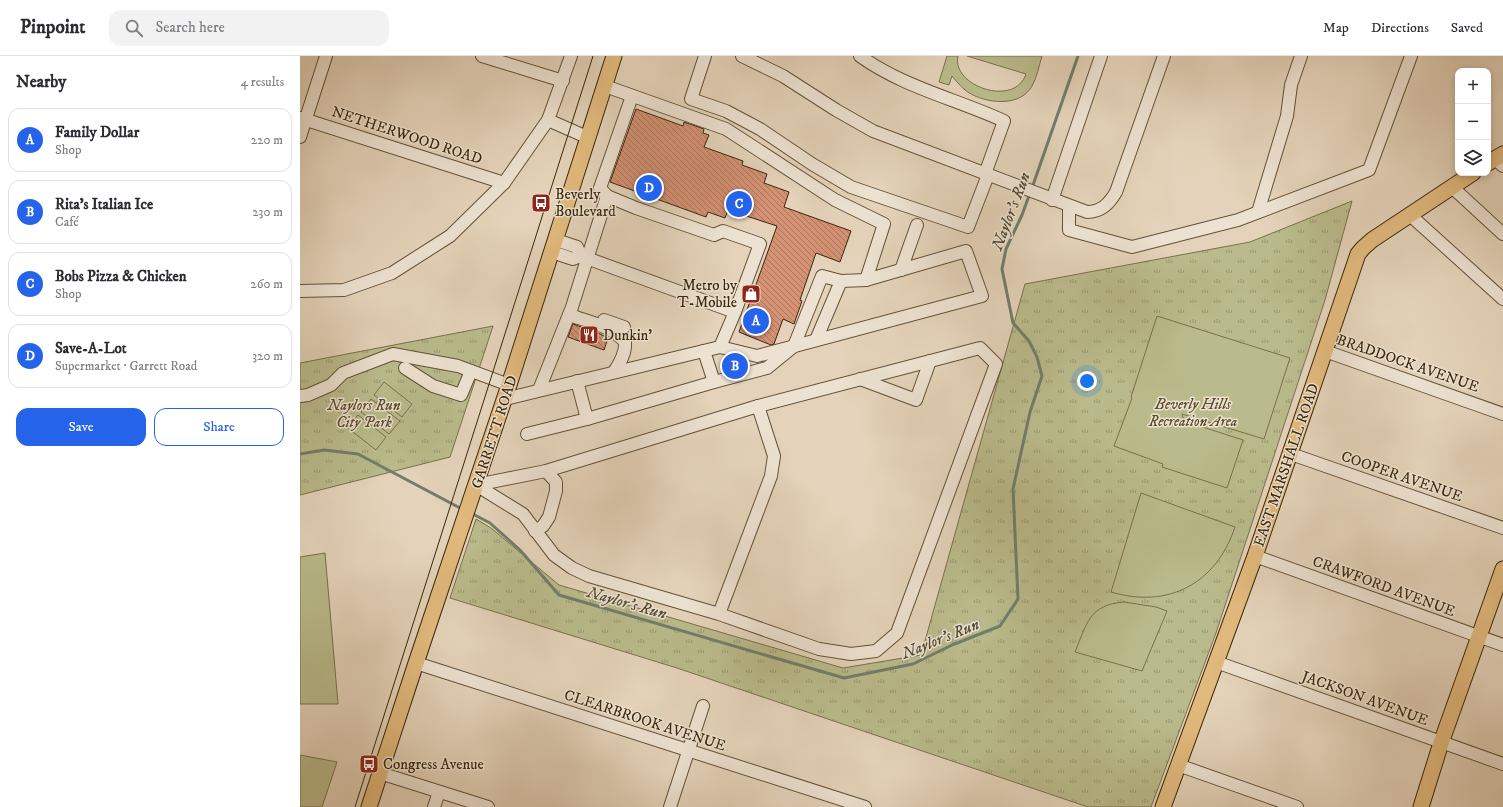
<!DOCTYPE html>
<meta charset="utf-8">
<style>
:root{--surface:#fff;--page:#f2f2f3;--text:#2b2b33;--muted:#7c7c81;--line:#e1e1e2;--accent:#2563eb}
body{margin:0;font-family:"IM FELL DW Pica",serif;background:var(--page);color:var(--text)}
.controls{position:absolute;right:12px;top:12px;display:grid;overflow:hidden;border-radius:8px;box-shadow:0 2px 6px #0003}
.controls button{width:36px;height:36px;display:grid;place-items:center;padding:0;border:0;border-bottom:1px solid var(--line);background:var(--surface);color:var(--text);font:20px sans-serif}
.you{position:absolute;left:787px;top:325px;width:14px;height:14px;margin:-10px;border:3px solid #fff;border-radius:50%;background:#1a73e8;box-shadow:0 0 0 6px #1a73e833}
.badge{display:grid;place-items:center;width:26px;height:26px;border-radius:50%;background:var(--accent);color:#fff;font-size:13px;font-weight:700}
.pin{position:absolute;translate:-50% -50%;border:2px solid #fff;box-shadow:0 1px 4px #0006}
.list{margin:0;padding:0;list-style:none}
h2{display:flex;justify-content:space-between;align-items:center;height:52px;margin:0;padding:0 16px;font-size:17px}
h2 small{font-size:13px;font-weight:400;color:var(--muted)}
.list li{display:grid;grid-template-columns:26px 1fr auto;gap:12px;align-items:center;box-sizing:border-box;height:64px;margin:0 8px 8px;padding:0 8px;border:1px solid var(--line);border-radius:12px}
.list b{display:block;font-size:15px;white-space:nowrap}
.list p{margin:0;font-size:13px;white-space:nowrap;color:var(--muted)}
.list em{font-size:13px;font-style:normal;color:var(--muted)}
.actions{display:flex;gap:8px;padding:12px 16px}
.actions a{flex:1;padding:9px 0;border:1px solid var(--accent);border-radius:12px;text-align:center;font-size:14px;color:var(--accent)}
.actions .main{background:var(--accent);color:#fff}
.icon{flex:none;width:22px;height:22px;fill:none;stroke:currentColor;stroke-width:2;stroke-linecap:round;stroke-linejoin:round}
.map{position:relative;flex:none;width:1203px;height:751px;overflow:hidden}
header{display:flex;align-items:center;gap:24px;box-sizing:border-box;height:56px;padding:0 20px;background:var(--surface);border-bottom:1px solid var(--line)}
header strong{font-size:19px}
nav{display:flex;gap:22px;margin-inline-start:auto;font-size:14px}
.search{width:280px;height:36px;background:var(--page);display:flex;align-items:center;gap:10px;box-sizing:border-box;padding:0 14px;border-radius:12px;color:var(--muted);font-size:15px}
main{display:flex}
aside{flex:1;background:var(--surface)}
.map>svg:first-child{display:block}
.park{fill:url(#park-tufts);stroke:#7a714b}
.garden{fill:#babb8c;stroke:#7a714b}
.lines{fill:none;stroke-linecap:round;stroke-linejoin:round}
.stream{stroke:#717e6c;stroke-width:3}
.building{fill:url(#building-back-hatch);stroke:#3a270a}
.minor-casing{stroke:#645236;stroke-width:14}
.major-casing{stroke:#3a270a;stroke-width:17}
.minor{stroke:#ede2d2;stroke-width:12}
.major{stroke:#e2ba7d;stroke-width:15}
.tram{stroke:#3a270a;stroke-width:1}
.labels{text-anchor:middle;stroke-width:3;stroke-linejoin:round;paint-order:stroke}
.street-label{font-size:15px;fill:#3a270a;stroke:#ede2d2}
.poi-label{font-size:15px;fill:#3a270a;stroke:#ede2d2;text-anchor:start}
.park-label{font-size:15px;font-style:italic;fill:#5a4c2a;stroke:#ede2d2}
.water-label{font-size:16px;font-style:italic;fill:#514b33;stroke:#ede2d2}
</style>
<header>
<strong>Pinpoint</strong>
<div class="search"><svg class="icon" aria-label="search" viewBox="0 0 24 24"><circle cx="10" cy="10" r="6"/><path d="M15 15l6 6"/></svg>Search here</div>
<nav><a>Map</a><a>Directions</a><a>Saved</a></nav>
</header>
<main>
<aside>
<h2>Nearby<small>4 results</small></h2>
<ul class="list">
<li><span class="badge">A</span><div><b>Family Dollar</b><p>Shop</p></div><em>220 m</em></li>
<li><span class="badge">B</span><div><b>Rita's Italian Ice</b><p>Café</p></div><em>230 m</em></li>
<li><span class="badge">C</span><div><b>Bobs Pizza &amp; Chicken</b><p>Shop</p></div><em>260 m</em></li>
<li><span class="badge">D</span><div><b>Save-A-Lot</b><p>Supermarket · Garrett Road</p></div><em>320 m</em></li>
</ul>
<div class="actions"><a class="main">Save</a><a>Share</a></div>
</aside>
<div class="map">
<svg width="1203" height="751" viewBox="0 0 1203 751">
<defs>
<pattern id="park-tufts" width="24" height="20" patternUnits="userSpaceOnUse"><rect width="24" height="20" fill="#babb8c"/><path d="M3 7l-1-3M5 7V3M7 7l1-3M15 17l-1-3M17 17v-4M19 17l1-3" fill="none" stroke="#989871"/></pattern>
<pattern id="building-back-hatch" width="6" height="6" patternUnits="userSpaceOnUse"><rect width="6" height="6" fill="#d49174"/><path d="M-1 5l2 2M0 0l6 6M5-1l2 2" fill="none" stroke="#ad765d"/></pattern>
</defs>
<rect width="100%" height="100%" fill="#e4d3ba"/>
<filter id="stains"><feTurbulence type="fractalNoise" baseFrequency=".005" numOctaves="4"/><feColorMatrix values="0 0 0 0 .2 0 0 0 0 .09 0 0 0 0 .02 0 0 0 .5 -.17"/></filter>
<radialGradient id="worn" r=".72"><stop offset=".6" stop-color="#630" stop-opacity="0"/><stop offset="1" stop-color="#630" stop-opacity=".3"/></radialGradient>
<g class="park">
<polygon points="1052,145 1025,244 916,577 851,751 788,751 377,612 150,542 176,463 191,472 259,529 543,612 621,599 725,228 950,186"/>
<polygon points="193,270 150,401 0,439 0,307"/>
</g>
<g class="garden">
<path d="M 647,0 L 658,0 C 651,30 715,52 726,18 L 667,0 L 742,0 C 739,10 737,21 732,30 C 721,50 691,48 673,39 C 664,35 658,27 652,20 L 649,29 L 639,26 Z"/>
<polygon points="857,260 990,302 964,383 882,358 884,365 943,384 927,432 862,411 863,408 814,390 832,342 831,341"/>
<polygon points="84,326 112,348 102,361 74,339"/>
<polygon points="71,343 100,365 89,378 61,356"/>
<polygon points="58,359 86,381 76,394 48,372"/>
<path d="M 841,437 L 935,471 C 916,528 868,553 811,536 Z"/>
<polygon points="25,497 38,648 0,648 0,501"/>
<path d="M 824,546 L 856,551 L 867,555 L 842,615 L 775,596 C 787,567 789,549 824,546 Z"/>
<polygon points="0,699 37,706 22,751 0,751"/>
</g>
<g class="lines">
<g class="stream">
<polyline points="732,132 778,0"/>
<polyline points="0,398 24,394 58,398 162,453"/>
<polyline points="171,457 190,467 220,494 259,539 544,622 613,608 652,589 700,570 718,543 713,433 730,356 742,320 737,301 729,285 713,267 702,213 706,193 722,159 730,137"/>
</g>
</g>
<g class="building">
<polygon points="336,53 383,70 384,66 404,73 403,77 409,79 404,91 443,105 442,109 467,118 464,127 489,136 484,151 551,175 540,206 516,197 500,244 502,245 494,268 483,263 474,288 471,289 439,276 477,170 428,154 425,162 408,156 406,161 310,126"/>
<polygon points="273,268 296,276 308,282 304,294 268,281"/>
</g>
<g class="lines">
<defs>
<g id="minor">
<polyline points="182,0 263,25"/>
<polyline points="405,0 391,43 426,55 460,73 512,108 551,131 668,171 688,119"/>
<path d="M 442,0 L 483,20 L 536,54 L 573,75 L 787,156 C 801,156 809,148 816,136 L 864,0"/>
<path d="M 560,0 C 603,31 656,43 704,65 L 685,118"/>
<polyline points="0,62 204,127"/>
<polyline points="248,64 289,82"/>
<polyline points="0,81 26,0"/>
<polyline points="1195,103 1203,110"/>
<polyline points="1152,131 1203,178"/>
<polyline points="307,140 300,132 332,40"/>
<polyline points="752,144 801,0"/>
<polyline points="769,150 769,174 832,191 938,164 1069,114 1111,0"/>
<polyline points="958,156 987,60 991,29 1001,0"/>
<polyline points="1110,159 1203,243"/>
<polyline points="252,196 273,203 281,200 277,191 256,184"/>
<polyline points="281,200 435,256 420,291"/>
<polyline points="601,214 617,169"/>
<polyline points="541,225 566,224"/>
<polyline points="0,235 44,234 92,217 150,180 204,127 248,64 271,0"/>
<path d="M 269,259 C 287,265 312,270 325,286 C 326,297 320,307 314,316"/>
<polyline points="304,264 324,271"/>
<polyline points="404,295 414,326"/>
<polyline points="1025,295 1203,358"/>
<polyline points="105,312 133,330 161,339 171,315"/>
<polyline points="560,323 616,344 630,305"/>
<polyline points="239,334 272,251 307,140 336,152 414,179 423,175 460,188 435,256"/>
<polyline points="0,340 8,339 31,329 43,317 93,298 158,310 209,329"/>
<polyline points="205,343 420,291 457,300 682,240 666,195 566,224 584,168 535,144 426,73 305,30"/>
<polyline points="287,363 414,326 467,312 494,290 522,220 541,225 516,284"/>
<polyline points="227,378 287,363 277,325"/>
<polyline points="991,398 1203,472"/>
<polyline points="176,429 223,458 254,499 272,512 289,520 419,558 519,593 551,598 576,595 597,577 696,308 680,292 458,350 474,400 471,420 419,558"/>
<polyline points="176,429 246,415 458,350"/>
<polyline points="235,475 243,470 249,461 256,435 256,426 246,415"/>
<polyline points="955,500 1203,589"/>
<polyline points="916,606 1203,708"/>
<polyline points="116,607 565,751"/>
<polyline points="878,709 997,751"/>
<polyline points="80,717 188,751"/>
<polyline points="134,751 139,736"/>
<polyline points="370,751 403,650"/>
</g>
<g id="major">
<polyline points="1188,107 1203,98"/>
<polyline points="69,751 116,607 209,329 314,0"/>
<polyline points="863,751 955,500 1058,198 1063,192 1072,184 1173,117"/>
<polyline points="1121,751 1141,687 1203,513"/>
</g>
</defs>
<use href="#minor" class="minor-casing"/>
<use href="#major" class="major-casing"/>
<use href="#minor" class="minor"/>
<use href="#major" class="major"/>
<polyline class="tram" points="55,751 293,0"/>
</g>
<defs>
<symbol id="bus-square" viewBox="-11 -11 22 22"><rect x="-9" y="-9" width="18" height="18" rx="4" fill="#8f2418" stroke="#ede2d2"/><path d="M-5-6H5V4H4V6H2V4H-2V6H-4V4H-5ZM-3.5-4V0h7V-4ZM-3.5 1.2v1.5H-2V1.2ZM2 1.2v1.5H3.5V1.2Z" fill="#fff"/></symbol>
<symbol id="shop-square" viewBox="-11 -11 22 22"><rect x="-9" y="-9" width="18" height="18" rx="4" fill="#8f2418" stroke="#ede2d2"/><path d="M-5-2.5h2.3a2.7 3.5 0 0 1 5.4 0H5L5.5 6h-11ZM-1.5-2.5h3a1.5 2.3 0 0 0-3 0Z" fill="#fff"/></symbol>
<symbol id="restaurant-square" viewBox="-11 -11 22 22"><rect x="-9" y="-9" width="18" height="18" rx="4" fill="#8f2418" stroke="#ede2d2"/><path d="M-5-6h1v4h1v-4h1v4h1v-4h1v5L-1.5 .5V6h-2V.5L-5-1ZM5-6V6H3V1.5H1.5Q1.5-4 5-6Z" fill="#fff"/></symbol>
</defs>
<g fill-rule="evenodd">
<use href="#bus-square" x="230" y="136" width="22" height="22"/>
<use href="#shop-square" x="440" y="227" width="22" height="22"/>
<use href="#restaurant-square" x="278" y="268" width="22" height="22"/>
<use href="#bus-square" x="58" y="697" width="22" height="22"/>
</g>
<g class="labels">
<g class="street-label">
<text transform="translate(107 79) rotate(18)" y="5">NETHERWOOD ROAD</text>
<text transform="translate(1108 307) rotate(19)" y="5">BRADDOCK AVENUE</text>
<text transform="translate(194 376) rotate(-72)" y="5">GARRETT ROAD</text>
<text transform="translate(986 409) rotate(-71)" y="5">EAST MARSHALL ROAD</text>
<text transform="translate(1102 420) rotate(19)" y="5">COOPER AVENUE</text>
<text transform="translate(1084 530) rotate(20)" y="5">CRAWFORD AVENUE</text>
<text transform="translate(1065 642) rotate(20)" y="5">JACKSON AVENUE</text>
<text transform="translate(345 664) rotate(18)" y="5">CLEARBROOK AVENUE</text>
</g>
<g class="poi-label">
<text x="255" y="143">Beverly<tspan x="255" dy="17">Boulevard</tspan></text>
<text x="437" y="234" text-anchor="end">Metro by<tspan x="437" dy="17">T-Mobile</tspan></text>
<text x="303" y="284">Dunkin'</text>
<text x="83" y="713">Congress Avenue</text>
</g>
<g class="park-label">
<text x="893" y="353">Beverly Hills<tspan x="893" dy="17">Recreation Area</tspan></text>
<text x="64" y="354">Naylors Run<tspan x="64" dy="17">City Park</tspan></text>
</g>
<g class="water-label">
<text transform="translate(710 155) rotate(-69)" y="6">Naylor's Run</text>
<text transform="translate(327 546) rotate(16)" y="6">Naylor's Run</text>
<text transform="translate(640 582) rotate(-22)" y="6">Naylor's Run</text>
</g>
</g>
<rect width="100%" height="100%" filter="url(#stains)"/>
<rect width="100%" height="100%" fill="url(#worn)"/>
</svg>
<div class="controls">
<button>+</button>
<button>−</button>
<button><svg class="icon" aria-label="layers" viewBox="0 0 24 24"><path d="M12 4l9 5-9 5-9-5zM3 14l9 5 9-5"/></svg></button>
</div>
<div class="you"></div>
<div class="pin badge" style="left:456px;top:265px">A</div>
<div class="pin badge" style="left:435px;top:310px">B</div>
<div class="pin badge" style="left:439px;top:148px">C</div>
<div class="pin badge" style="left:349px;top:132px">D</div>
</div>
</main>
